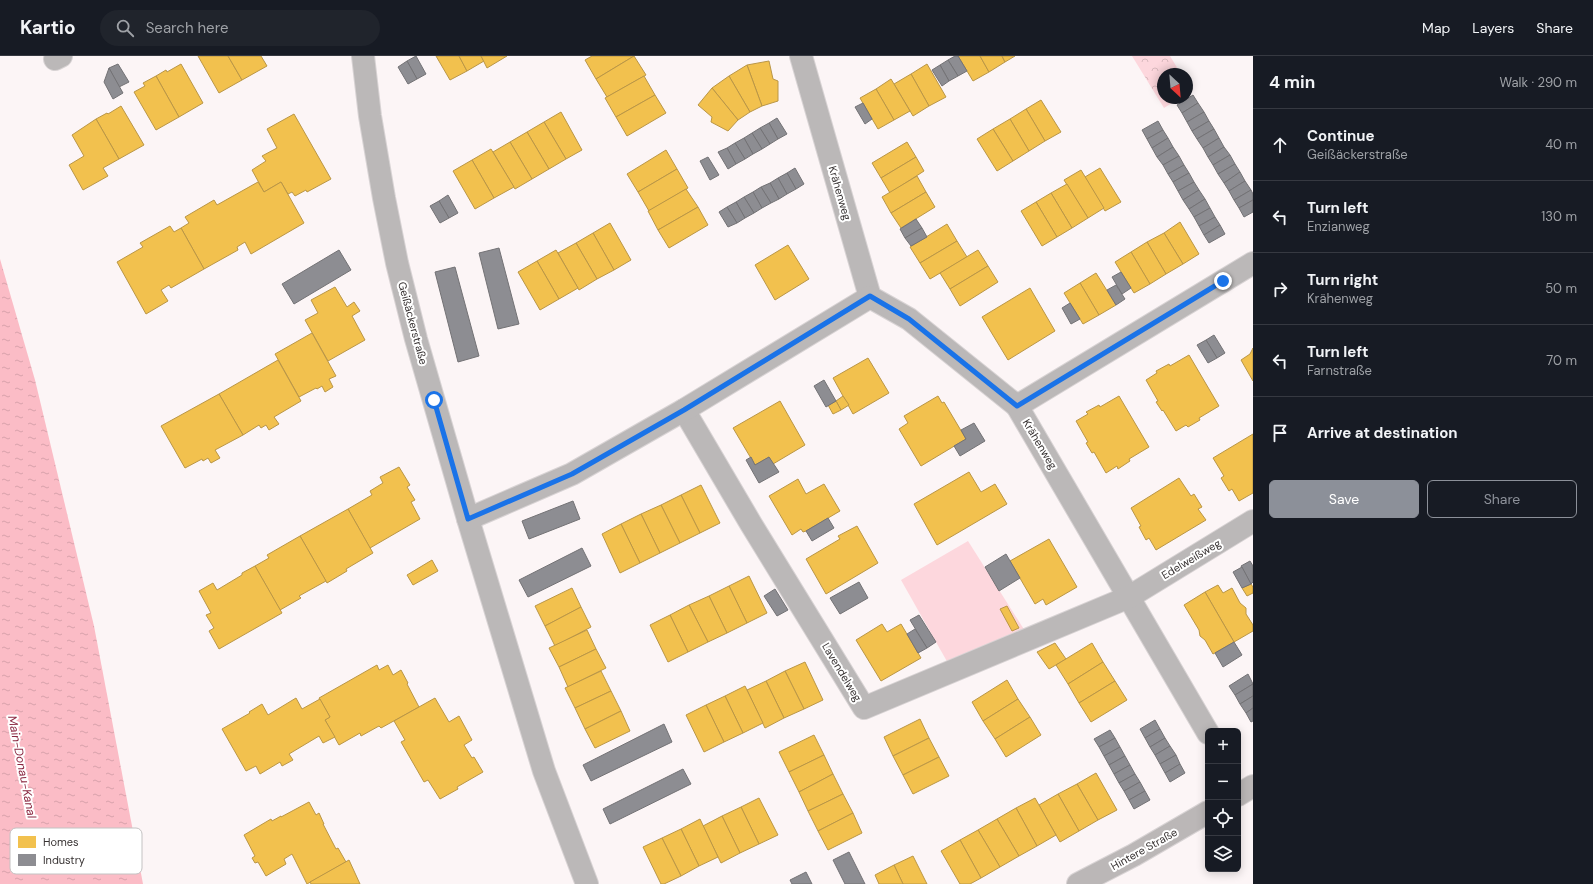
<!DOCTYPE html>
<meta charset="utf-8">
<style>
:root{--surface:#171b24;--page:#20242c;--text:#f1f3f6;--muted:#9ea1a6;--line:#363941;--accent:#8c9099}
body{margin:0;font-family:"DM Sans",sans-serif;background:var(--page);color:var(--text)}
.controls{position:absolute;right:12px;bottom:12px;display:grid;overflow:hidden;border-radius:6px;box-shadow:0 2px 10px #0003}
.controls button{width:36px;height:36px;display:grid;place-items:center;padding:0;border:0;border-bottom:1px solid var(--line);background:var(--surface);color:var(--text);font:20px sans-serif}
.compass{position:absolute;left:1157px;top:12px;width:36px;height:36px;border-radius:50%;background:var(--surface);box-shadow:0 2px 10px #0003;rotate:154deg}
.stop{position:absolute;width:12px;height:12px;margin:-9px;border:3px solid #1a73e8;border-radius:50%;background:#fff}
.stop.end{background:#1a73e8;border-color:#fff;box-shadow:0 1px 4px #0008}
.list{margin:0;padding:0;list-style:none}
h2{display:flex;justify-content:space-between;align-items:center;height:52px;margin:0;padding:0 16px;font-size:17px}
h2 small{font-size:13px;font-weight:400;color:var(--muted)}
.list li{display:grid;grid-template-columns:26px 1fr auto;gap:12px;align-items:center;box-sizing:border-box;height:72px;padding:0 16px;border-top:1px solid var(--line)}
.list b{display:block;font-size:15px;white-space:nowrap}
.list p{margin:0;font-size:13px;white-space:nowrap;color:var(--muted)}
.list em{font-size:13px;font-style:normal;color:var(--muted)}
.actions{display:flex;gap:8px;padding:12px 16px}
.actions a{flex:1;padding:9px 0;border:1px solid var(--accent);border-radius:6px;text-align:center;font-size:14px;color:var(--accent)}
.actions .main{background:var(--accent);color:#fff}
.icon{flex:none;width:22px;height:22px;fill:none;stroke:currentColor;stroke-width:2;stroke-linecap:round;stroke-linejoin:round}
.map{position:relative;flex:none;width:1253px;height:828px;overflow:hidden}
header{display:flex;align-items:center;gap:24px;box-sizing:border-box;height:56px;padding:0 20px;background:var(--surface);border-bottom:1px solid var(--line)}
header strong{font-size:19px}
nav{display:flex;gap:22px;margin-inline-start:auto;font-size:14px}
.search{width:280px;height:36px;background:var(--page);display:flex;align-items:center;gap:10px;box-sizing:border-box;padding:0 14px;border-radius:22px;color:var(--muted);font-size:15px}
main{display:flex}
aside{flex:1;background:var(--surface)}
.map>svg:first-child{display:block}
.green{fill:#fdd7dd}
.park{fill:url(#park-crowns)}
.water{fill:url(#water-ripples)}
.homes{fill:#f2c14e;stroke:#ba9646}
.industry{fill:#8d8d92;stroke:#737275}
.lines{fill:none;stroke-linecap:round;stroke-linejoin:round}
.street-casing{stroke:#d8d3d4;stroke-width:24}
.secondary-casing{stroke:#d8d3d4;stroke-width:24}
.street{stroke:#bbb8b8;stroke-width:22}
.secondary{stroke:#bbb7b7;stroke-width:22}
.route{stroke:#1a73e8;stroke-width:5}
.labels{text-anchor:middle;stroke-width:4;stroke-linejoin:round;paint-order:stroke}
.street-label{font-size:11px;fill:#373232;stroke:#fff}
.water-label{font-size:12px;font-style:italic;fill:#8b2842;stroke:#fff}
.key{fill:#fff;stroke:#c3c2c2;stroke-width:1}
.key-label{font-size:11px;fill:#373232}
</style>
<header>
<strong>Kartio</strong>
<div class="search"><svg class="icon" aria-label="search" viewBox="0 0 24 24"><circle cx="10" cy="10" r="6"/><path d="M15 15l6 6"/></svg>Search here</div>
<nav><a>Map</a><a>Layers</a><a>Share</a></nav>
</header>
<main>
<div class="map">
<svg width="1253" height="828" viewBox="0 0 1253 828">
<defs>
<pattern id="park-crowns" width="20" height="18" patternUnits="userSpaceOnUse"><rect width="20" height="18" fill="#fdd7dd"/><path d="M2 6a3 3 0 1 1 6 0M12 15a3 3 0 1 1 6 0" fill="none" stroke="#d9b9be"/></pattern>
<pattern id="water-ripples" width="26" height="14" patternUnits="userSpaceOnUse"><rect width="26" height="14" fill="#fbbcc6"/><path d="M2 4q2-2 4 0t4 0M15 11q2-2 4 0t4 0" fill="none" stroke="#d8a2ab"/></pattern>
</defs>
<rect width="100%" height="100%" fill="#fcf5f6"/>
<polygon class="green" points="968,485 1025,575 949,609 901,524"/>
<polygon class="park" points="1132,0 1170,0 1181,18 1163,18 1163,42 1180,42 1164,52"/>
<polygon class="water" points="0,203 35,324 94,570 143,828 0,828"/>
<g class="homes">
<polygon points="198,0 228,0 242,24 219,37"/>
<polygon points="228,0 261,0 267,10 242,24"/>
<polygon points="436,0 459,0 467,15 450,24"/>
<polygon points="459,0 481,0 484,5 467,15"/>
<polygon points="481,0 507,0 487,12"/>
<polygon points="592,0 634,0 596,23 585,4"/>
<polygon points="634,0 646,19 607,41 596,23"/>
<polygon points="958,0 980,0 989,16 973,25"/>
<polygon points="980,0 1002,0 1005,6 989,16"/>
<polygon points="1002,0 1015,0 1005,6"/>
<polygon points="769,5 773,23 778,25 778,45 762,50 747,9"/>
<polygon points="181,8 203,47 179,61 156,20 166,14 167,16"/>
<polygon points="927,8 946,41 929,50 911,18"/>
<polygon points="747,9 762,50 750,56 729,20"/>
<polygon points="911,18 929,50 913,60 894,28"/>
<polygon points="156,20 179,61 156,74 134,36 145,30 143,27"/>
<polygon points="644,20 655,39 616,61 605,42"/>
<polygon points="729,20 750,56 738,64 712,32"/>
<polygon points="891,23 910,55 894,64 876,33"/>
<polygon points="712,32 738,64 728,75 711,66 712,61 698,49"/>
<polygon points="876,33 894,64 878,73 860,42"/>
<polygon points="655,39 666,57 627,80 616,61"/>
<polygon points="1041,44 1061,76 1045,85 1026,53"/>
<polygon points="121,50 144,89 119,103 96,63 107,57 108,58"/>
<polygon points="1026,53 1045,85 1029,95 1010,63"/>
<polygon points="561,56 582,94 566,103 544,66"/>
<polygon points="294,58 331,123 307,136 306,134 295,140 292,136 288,138 281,126 264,136 252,114 266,105 262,100 277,92 267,73"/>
<polygon points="96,63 119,103 103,112 108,120 83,134 69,109 84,100 72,79"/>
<polygon points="1010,63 1029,95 1013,105 993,73"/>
<polygon points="544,66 566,103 549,113 527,76"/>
<polygon points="993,73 1013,105 997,115 977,83"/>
<polygon points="527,76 549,113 532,123 510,86"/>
<polygon points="510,86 532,123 515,133 493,96"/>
<polygon points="907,86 916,101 881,122 872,107"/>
<polygon points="491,93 514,131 494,142 472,104"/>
<polygon points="666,94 677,113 638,136 627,118"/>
<polygon points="916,101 924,115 890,137 881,122"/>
<polygon points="472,104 494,142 475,153 453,115"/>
<polygon points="1100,112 1121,146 1105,155 1085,121"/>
<polygon points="677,113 688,132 649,155 638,136"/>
<polygon points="1081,114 1104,152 1088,162 1064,124"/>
<polygon points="917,120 926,136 891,157 882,141"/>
<polygon points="258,126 264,136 281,126 304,167 251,198 245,186 237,191 238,194 204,213 181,172 189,167 185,161 214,144 217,149"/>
<polygon points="1067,128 1088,162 1072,172 1051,137"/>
<polygon points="686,133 698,151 658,174 648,155"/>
<polygon points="926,136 935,151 901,172 891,157"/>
<polygon points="1051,137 1072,172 1057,181 1036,146"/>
<polygon points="1036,146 1057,181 1042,190 1021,155"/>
<polygon points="698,151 708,169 669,192 658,174"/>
<polygon points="1180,166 1199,198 1183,208 1164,177"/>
<polygon points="610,167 631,204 614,214 593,177"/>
<polygon points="947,168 957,185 920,207 910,191"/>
<polygon points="170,170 174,176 181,172 204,213 171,232 169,229 161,234 168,245 146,258 117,206 143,191 140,187"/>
<polygon points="593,177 614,214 597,223 576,187"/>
<polygon points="1164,177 1183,208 1166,218 1147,186"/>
<polygon points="957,185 967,201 930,223 920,207"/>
<polygon points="1147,186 1166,218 1150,228 1131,196"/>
<polygon points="576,187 597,223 579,234 558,197"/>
<polygon points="788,189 809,223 775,244 755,209"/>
<polygon points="556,194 578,232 559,243 537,205"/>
<polygon points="978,194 988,210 950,233 940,217"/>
<polygon points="1131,196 1150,228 1134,237 1115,206"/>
<polygon points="537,205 559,243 540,254 518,216"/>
<polygon points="988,210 998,226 960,250 950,233"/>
<polygon points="1096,217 1116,249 1099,259 1080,227"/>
<polygon points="1080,227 1099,259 1083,268 1064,237"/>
<polygon points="335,231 347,251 354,246 360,255 352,260 365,284 328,305 305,264 318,257 311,244"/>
<polygon points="1030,232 1055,275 1008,304 982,261"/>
<polygon points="312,277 336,320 329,323 333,331 325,336 322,330 317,333 316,332 299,341 275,298"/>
<polygon points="1253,292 1253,325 1241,304 1250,298"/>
<polygon points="1189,299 1219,350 1199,362 1200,364 1188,371 1186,369 1176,375 1163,354 1162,355 1156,346 1158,345 1146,324 1157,317 1156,315 1169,308 1170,310"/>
<polygon points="868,302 889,337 853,358 833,322"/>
<polygon points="278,304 301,345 274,361 279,368 269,374 266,369 261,372 259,369 243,379 219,338"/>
<polygon points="219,338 243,379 215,394 220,402 211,407 208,402 203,405 202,403 185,412 161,370"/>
<polygon points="843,340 849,349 841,354 836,345"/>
<polygon points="938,340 942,347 944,346 966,383 921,410 899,373 908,367 904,360"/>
<polygon points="1119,340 1149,391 1129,403 1130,405 1118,413 1117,410 1106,417 1094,396 1092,397 1086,387 1088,386 1076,365 1088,358 1086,356 1099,349 1100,351"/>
<polygon points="780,345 805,389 773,408 769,401 755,409 733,372"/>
<polygon points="836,345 841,354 833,358 828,349"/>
<polygon points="1253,378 1253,437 1239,445 1232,433 1229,435 1221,422 1224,420 1213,402"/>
<polygon points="399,411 410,429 407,431 415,444 411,446 420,463 370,492 348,453 372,439 370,435 383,427 380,421"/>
<polygon points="969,416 981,436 995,428 1007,448 937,489 914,448"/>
<polygon points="1179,422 1191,440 1194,438 1202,451 1198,453 1206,464 1156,494 1149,482 1146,484 1139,471 1141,470 1131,452"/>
<polygon points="798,423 806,438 824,428 840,455 806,475 803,476 801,473 792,479 769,440"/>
<polygon points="701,429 720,467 700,477 681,439"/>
<polygon points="681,439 700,477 680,487 661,449"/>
<polygon points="661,449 680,487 660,497 641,458"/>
<polygon points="348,453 373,497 346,513 347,515 327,527 300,480"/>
<polygon points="641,458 660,497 640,507 621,468"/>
<polygon points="621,468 640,507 620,517 602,478"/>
<polygon points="857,470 878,507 826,538 806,503 840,483 838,480"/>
<polygon points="300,480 326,525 299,540 301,542 280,554 255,510 269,502 267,499"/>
<polygon points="1049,483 1077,531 1046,549 1043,543 1035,548 1010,505"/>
<polygon points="432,504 438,515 413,529 407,519"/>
<polygon points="255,510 282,557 219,593 209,575 214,572 206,559 211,557 199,535 213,527 217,534 242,519 242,517"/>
<polygon points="749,520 767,557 747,567 729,530"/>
<polygon points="1251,528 1253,531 1253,537 1247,540 1242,532"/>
<polygon points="1218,529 1223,537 1232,532 1240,547 1246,552 1246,558 1253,569 1253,575 1234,586 1205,536"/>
<polygon points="729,530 747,567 727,577 709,540"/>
<polygon points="572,532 581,551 545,570 535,550"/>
<polygon points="1205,536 1234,586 1213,598 1205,584 1200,580 1199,574 1184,549"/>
<polygon points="709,540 727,577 708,586 689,549"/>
<polygon points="689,549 708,586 688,596 670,559"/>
<polygon points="1007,550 1019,572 1012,575 1000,553"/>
<polygon points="581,551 591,571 555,590 545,570"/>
<polygon points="670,559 688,596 668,606 650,569"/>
<polygon points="882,568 887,576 901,568 921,602 881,625 856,584"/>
<polygon points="587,574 596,593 559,611 549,592"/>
<polygon points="1055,587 1066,603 1049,613 1037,596"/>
<polygon points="1092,587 1103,606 1068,628 1056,609"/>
<polygon points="596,593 606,612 568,631 559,611"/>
<polygon points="805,606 823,644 804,653 785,615"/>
<polygon points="1103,606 1115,625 1079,647 1068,628"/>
<polygon points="377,609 379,614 388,609 393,619 401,614 408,627 407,628 419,651 381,672 379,670 361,680 360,677 339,689 325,664 330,661 319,642"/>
<polygon points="601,615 611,635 575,652 565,632"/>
<polygon points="785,615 804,653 784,662 766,625"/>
<polygon points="1007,624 1018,643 983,665 972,646"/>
<polygon points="766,625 784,662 765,672 747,634"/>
<polygon points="1115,625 1127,644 1091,666 1079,647"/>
<polygon points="745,630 763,667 743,677 725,640"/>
<polygon points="611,635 621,655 585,673 575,652"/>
<polygon points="725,640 743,677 724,686 706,649"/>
<polygon points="296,642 302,653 320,643 330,661 325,664 335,681 323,687 319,680 289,698 293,704 282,710 280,706 260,718 256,710 246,715 222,673 250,657 249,656 262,648 268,659"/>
<polygon points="435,642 449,666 459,660 472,684 464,689 472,702 474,701 483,716 457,731 458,733 440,743 428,724 424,726 401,686 405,684 394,665"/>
<polygon points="1018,643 1030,661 995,683 983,665"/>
<polygon points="706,649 724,686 704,696 686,659"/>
<polygon points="621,655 630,675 595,692 585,673"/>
<polygon points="1030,661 1041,679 1006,701 995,683"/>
<polygon points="920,663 929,682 893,700 884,681"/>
<polygon points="814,679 824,699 789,716 779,696"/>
<polygon points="929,682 939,701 903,719 893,700"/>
<polygon points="824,699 833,718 799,736 789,716"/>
<polygon points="939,701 949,720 913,738 903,719"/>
<polygon points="1096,717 1117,754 1098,764 1077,728"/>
<polygon points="833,718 843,738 808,755 799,736"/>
<polygon points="1077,728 1098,764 1079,775 1058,738"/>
<polygon points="843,738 853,757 818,775 808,755"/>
<polygon points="1058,738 1079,775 1060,786 1039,749"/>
<polygon points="759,742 778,779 759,788 741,751"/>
<polygon points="1035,742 1056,779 1037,790 1016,752"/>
<polygon points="309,746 316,759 319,757 324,768 323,768 336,793 338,792 346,806 307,828 292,798 284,803 286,808 266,820 258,806 255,807 252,802 255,800 244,779 271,763 272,765 281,760 281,761"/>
<polygon points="741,751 759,788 740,797 722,760"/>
<polygon points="1016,752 1037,790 1019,800 997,763"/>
<polygon points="853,757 862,777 828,794 818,775"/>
<polygon points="722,760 740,797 721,807 703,770"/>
<polygon points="700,763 718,801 699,810 681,773"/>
<polygon points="997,763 1019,800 1000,811 978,774"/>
<polygon points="681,773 699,810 681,820 662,782"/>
<polygon points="978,774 1000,811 981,822 960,784"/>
<polygon points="662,782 681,820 664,828 661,828 643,791"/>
<polygon points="960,784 981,822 970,828 960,828 941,795"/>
<polygon points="913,800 927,828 903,828 894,809"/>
<polygon points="349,804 360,828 311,828 310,826"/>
<polygon points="894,809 903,828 879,828 875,819"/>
</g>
<g class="industry">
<polygon points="416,0 426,18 417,23 407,5"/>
<polygon points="955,0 958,0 967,15 958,20 948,4"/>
<polygon points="948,4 958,20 949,25 940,9"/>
<polygon points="407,5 417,23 408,28 398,11"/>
<polygon points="118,8 129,26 119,31 109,12"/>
<polygon points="940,9 949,25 942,30 932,14"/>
<polygon points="109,12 123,37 113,43 104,26"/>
<polygon points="1193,39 1198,47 1182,57 1177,49"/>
<polygon points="863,47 872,63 865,68 855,51"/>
<polygon points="1198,47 1204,56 1187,66 1182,57"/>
<polygon points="1204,56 1209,65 1192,75 1187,66"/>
<polygon points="777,62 787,78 778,83 769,67"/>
<polygon points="1158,65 1163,74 1147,83 1142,74"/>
<polygon points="1209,65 1214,73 1197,83 1192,75"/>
<polygon points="769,67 778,83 770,88 760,72"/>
<polygon points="760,72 770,88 762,93 752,77"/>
<polygon points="1214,73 1219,82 1203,92 1197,83"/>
<polygon points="1163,74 1168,82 1152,92 1147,83"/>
<polygon points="752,77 762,93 753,98 744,82"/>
<polygon points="744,82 753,98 745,103 735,87"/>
<polygon points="1168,82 1173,91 1157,101 1152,92"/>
<polygon points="1219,82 1224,91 1208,101 1203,92"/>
<polygon points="735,87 745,103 736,108 727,92"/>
<polygon points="1173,91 1179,100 1163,109 1157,101"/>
<polygon points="1224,91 1230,99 1213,109 1208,101"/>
<polygon points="727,92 736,108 728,113 718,96"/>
<polygon points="1230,99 1235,108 1218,118 1213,109"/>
<polygon points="1179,100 1184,109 1168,118 1163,109"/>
<polygon points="708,101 719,119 710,124 700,105"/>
<polygon points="1235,108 1240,116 1224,127 1218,118"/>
<polygon points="1184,109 1189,117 1173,126 1168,118"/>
<polygon points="795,112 804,128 796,133 787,117"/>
<polygon points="1240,116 1245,125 1229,135 1224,127"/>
<polygon points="787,117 796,133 787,138 778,122"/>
<polygon points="1189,117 1194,126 1178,135 1173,126"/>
<polygon points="778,122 787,138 779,143 770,127"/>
<polygon points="1245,125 1251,134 1234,144 1229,135"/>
<polygon points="1194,126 1199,134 1183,144 1178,135"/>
<polygon points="770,127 779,143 771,147 761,131"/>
<polygon points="761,131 771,147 762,152 753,136"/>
<polygon points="1199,134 1205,143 1189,153 1183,144"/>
<polygon points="1251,134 1253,138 1253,144 1239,152 1234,144"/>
<polygon points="753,136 762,152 754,157 744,141"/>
<polygon points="448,139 458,157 449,162 439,145"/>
<polygon points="744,141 754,157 745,162 736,146"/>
<polygon points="1205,143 1210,152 1194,161 1189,153"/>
<polygon points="1253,144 1253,156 1244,161 1239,152"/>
<polygon points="439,145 449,162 440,167 430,150"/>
<polygon points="736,146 745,162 737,167 727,151"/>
<polygon points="727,151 737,167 728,171 719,156"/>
<polygon points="1210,152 1215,161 1199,170 1194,161"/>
<polygon points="1215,161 1220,169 1204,179 1199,170"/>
<polygon points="916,163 922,172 905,182 900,173"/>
<polygon points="1220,169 1225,178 1209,187 1204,179"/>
<polygon points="922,172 927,181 911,190 905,182"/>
<polygon points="499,192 519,268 498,273 479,197"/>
<polygon points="339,194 351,214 294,248 282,228"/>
<polygon points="455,211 479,300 458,306 435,216"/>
<polygon points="1121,216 1131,232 1122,238 1112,221"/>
<polygon points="1116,229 1125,243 1116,249 1107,234"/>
<polygon points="1070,247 1080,263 1071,268 1062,252"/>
<polygon points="1214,279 1225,297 1217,302 1206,284"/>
<polygon points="1206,284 1217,302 1208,307 1197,289"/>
<polygon points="824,324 836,345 826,351 814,330"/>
<polygon points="974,367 985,385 960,400 954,390 966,383 961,374"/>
<polygon points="751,401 755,409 769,401 779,416 759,427 746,404"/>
<polygon points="573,445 580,463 529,483 522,465"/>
<polygon points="828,462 834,472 812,485 806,475"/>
<polygon points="582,492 591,510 528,541 519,524"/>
<polygon points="1006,498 1020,522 999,535 985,511"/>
<polygon points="1250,505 1253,510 1253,526 1251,528 1241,510"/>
<polygon points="1242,511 1251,528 1242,532 1233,516"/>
<polygon points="859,526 868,542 840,558 830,542"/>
<polygon points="775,533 788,554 777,560 764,540"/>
<polygon points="919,559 936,586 927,592 910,564"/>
<polygon points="915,573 927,592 918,597 907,578"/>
<polygon points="1234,586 1242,599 1223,611 1215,597"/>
<polygon points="1248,618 1253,628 1235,639 1229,630"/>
<polygon points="1253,628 1253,640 1240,648 1235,639"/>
<polygon points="1253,640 1253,652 1246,657 1240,648"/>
<polygon points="1253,652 1253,665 1251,666 1246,657"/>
<polygon points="1155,664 1160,673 1145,682 1140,673"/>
<polygon points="664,668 672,686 591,725 583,709"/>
<polygon points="1160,673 1165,682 1150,691 1145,682"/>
<polygon points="1110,674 1115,682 1099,691 1094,683"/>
<polygon points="1115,682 1120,691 1104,700 1099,691"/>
<polygon points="1165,682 1170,690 1155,699 1150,691"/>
<polygon points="1170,690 1176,699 1160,708 1155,699"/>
<polygon points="1120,691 1125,700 1109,709 1104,700"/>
<polygon points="1176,699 1180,708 1165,717 1160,708"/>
<polygon points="1125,700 1130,709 1114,718 1109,709"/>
<polygon points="1180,708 1185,717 1170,726 1165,717"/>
<polygon points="1130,709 1135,718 1119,727 1114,718"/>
<polygon points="683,713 691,728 610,768 603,753"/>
<polygon points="1135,718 1140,726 1124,735 1119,727"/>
<polygon points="1140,726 1145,735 1129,744 1124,735"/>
<polygon points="1145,735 1150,744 1134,753 1129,744"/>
<polygon points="849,796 865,828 845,828 833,804"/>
<polygon points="806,816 812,828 792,828 790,824"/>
</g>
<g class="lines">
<defs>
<g id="street">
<polyline points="363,0 370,60 384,142 397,207 416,283 468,463 544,715 587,828"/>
<polyline points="801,0 870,241 909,263 1017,350 1208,677"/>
<polyline points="55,3 61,0"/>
<polyline points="1017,350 1253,207"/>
<polyline points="684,354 751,468 864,652 1129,541 1253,465"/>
<polyline points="468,463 572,418 684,354 870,241"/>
</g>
<g id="secondary">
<polyline points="1238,739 1253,730"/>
<polyline points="1078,828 1134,799 1208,756"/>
</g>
</defs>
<use href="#street" class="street-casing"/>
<use href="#secondary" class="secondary-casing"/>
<use href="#street" class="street"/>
<use href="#secondary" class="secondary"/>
</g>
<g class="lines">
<polyline class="route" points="434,344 468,463 572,418 684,354 870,240 909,263 1017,350 1223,225"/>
</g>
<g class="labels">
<g class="street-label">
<text transform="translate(840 137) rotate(74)" y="4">Krähenweg</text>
<text transform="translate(413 267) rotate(75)" y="4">Geißäckerstraße</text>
<text transform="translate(1040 388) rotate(59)" y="4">Krähenweg</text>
<text transform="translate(1191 503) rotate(-31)" y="4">Edelweißweg</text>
<text transform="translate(842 616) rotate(59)" y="4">Lavendelweg</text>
<text transform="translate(1144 793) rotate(-29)" y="4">Hintere Straße</text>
</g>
<g class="water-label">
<text transform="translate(22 711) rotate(79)" y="4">Main-Donau-Kanal</text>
</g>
</g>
<rect x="10" y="772" width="132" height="46" rx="6" class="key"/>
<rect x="18" y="780" width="18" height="12" fill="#f2c14e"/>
<rect x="18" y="798" width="18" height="12" fill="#8d8d92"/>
<g class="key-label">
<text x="43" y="790">Homes</text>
<text x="43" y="808">Industry</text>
</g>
</svg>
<div class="controls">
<button>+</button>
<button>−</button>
<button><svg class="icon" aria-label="locate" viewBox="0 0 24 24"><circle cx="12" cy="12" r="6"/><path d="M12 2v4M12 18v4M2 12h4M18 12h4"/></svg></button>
<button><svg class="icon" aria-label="layers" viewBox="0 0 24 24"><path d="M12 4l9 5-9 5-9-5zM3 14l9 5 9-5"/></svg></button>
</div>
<svg class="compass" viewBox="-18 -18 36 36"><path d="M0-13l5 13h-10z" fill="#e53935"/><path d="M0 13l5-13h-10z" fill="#9ea1a6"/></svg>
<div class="stop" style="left:434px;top:344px"></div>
<div class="stop end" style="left:1223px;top:225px"></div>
</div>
<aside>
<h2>4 min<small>Walk · 290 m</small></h2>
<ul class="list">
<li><svg class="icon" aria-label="ahead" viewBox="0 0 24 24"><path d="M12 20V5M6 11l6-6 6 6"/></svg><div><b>Continue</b><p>Geißäckerstraße</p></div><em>40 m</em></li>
<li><svg class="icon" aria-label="left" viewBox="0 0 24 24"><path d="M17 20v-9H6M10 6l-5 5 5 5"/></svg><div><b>Turn left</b><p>Enzianweg</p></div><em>130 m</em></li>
<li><svg class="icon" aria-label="right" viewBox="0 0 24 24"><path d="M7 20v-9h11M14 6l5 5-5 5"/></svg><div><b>Turn right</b><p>Krähenweg</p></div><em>50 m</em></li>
<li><svg class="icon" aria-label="left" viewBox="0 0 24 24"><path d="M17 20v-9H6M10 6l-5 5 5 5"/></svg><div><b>Turn left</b><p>Farnstraße</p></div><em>70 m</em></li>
<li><svg class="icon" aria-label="arrive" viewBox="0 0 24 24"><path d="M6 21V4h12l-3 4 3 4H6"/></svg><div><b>Arrive at destination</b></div></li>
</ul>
<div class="actions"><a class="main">Save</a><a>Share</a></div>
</aside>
</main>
